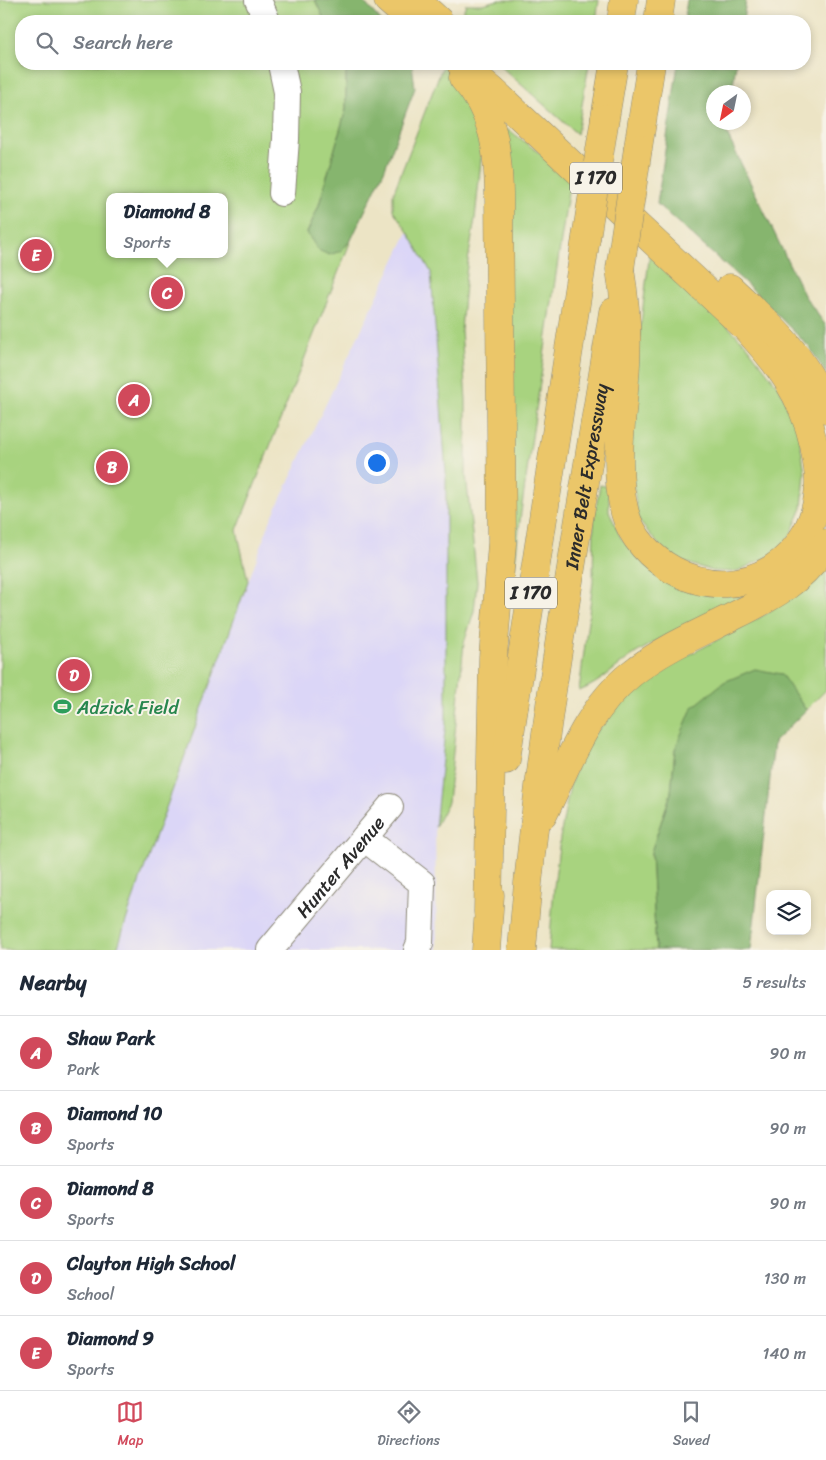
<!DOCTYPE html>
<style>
:root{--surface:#fff;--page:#f6f6f7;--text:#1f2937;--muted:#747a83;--line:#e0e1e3;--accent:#d1495b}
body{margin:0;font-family:Sriracha,sans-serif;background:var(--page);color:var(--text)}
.controls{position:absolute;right:15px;bottom:15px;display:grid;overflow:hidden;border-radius:10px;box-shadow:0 2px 8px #0003}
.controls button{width:45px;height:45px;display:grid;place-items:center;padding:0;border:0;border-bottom:1px solid var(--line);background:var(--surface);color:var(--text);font:25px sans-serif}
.compass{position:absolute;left:706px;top:85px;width:45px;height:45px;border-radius:50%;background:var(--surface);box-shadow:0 2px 8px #0003;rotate:213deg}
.you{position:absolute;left:376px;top:462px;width:18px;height:18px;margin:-12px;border:4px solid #fff;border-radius:50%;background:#1a73e8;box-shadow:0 0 0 8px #1a73e833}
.badge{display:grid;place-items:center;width:32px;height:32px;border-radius:50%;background:var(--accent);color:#fff;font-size:16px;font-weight:700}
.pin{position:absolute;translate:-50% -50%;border:2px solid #fff;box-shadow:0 1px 5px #0006}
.popup{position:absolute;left:106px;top:193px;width:122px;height:65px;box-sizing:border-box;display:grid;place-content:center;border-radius:10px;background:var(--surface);filter:drop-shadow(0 1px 4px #0005);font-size:16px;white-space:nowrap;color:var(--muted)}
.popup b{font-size:19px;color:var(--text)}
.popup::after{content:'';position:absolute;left:50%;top:100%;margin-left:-10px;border:10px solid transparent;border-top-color:var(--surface)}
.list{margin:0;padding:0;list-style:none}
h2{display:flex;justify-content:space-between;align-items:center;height:65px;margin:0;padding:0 20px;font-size:21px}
h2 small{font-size:16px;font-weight:400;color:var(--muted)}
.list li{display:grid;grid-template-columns:32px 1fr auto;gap:15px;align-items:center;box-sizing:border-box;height:75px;padding:0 20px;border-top:1px solid var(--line)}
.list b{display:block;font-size:19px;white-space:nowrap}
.list p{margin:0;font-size:16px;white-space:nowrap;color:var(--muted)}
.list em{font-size:16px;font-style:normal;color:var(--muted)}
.icon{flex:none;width:28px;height:28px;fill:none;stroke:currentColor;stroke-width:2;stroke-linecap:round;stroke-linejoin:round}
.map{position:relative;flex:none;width:826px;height:950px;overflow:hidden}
.search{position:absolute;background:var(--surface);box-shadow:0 2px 8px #0003;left:15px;right:15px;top:15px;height:55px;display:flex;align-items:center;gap:12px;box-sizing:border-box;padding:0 18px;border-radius:20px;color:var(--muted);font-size:19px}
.sheet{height:440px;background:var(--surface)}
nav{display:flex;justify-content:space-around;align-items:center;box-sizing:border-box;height:70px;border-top:1px solid var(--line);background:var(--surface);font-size:14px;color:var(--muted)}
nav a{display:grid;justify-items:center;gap:2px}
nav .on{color:var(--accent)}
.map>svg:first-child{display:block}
.built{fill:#dbd6f7}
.green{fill:#a8d37f;stroke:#6a7f55;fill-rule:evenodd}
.forest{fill:#86b56e;stroke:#58704c}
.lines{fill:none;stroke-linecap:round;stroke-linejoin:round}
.minor-casing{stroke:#8c8878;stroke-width:28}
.highway-casing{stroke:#8c8878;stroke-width:29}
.minor{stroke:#fff;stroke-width:26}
.highway{stroke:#ebc669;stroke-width:28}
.highway-bridge-casing{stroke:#8c8878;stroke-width:29;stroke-linecap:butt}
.highway-bridge{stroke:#ebc669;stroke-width:28}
.labels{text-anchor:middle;stroke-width:4;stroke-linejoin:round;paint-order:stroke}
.shield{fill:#f7f3e8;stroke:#686764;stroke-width:1}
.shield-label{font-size:18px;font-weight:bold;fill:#2b2b2b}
.street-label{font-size:19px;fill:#2b2b2b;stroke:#f7f3e8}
.leisure-label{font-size:19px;fill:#27864d;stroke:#f7f3e8;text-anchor:start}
</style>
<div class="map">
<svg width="826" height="950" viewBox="0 0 826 950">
<rect width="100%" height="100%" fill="#f7f3e8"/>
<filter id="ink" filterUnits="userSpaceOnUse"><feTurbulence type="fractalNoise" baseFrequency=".02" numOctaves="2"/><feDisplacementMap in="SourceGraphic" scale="10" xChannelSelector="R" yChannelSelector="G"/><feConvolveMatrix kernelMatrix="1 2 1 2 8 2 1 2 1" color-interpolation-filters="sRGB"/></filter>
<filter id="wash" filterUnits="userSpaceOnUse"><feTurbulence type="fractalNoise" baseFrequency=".0096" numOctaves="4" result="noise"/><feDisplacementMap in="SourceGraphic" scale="20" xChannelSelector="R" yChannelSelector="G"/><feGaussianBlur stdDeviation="1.12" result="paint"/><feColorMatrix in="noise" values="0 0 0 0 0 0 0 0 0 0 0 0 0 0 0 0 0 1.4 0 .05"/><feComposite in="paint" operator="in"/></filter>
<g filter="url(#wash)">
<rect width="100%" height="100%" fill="#ece4c5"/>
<polygon class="built" points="408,232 431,272 446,473 446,721 435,827 437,950 117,950 131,905 271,519"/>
<g class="green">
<path d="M 0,0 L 315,0 L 325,21 L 21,21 L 21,64 L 346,64 L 346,109 L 319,205 L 307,233 L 341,251 L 351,240 L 237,530 L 248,581 L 131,905 L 117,950 L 0,950 ZM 110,197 L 224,197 L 224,254 L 110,254 Z"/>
<polygon points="499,0 599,0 596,21 460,21 466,4 482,4"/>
<polygon points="498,64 589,64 577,134"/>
<polygon points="443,65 457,82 468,99 482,141 481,160 475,219 466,273 461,330 466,400 466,475 477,582 474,611 464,643 448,802 435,827 446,721 446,473 431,272 408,232 393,210 393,194"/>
<polygon points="509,130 554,164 570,179 521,512 514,572 508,571 502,133"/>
<polygon points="650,252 745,343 780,389 798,428 805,473 802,508 790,536 772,555 735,572 713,571 670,558 638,520 627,433"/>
<path d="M 600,485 L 609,487 L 609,511 L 621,538 L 660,576 L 682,589 L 702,592 L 753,592 C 713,612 674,630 636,653 C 617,665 601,683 579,691 L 593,582 L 594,518 Z"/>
<polygon points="826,567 826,690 806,710 781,675 675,749 671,793 651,852 656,950 549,950 554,887 560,838 570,785 583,748 630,691 670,665 766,614"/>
</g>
<g class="forest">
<polygon points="315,0 362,0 381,21 325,21"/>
<polygon points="687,0 746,0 743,21 684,21"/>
<polygon points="346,64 412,64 415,88 384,171 351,240 341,251 329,255 318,250 307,233 319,205 346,109"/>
<polygon points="678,64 736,64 732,92 714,92 714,122 727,123 726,132 804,295 826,326 826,374 810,348 751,288 657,204"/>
<polygon points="755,669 781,674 806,710 774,742 751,950 656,950 651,852 671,793 675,749 692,708 724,682"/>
</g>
</g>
<g filter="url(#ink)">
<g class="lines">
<defs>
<g id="minor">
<polyline points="258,0 267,21"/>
<polyline points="281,64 287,92 286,139 282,193"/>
<polyline points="364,838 422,883 420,943 417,950"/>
<path id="s1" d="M 270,950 L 390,807"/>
</g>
<g id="highway">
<polyline points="388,0 412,21"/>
<polyline points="416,0 439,21"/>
<polyline points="621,21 624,0"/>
<polyline points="658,21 661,0"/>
<path d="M 461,64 L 492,90 L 744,326 C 779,364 802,393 814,445 C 816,457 819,470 819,482 C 818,560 741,608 673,570 C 651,558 632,538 625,513 C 612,464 624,412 626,363 C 628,331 625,300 620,269"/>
<path d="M 463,78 C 494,112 498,150 499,194 L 502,543 L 493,657 L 488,912"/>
<polyline points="605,118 614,64"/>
<polyline points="638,148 651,64"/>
<path d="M 730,288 C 772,327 804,355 826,409"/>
<polyline points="506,760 586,238"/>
<path d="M 543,815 C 567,766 587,709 631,674 C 662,649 700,633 736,615 C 772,597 805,580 826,543"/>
<polyline points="486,950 490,895"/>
<path id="s2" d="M 522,950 C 539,736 579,524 613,312"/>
</g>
</defs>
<use href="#minor" class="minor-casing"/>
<use href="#highway" class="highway-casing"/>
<use href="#minor" class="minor"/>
<use href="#highway" class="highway"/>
<defs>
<g id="highway-bridge">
<polyline points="586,238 605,118"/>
<polyline points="620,269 638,148"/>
</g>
</defs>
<use href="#highway-bridge" class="highway-bridge-casing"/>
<use href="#highway-bridge" class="highway-bridge"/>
</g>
</g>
<defs>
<symbol id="stadium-bare" viewBox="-9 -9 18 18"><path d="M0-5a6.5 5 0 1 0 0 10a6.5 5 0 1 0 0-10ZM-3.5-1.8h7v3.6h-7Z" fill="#2e9e5b" stroke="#f7f3e8" stroke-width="2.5" paint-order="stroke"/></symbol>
</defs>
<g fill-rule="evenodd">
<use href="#stadium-bare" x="50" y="694" width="25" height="25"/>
</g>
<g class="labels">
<g class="shield">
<rect x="570" y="162.5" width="52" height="31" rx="4"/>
<rect x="505" y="577.5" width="52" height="31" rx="4"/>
</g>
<g class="shield-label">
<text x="596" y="184">I 170</text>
<text x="531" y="599">I 170</text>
</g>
<g class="street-label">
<text dy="7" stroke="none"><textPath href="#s2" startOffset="478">Inner Belt Expressway</textPath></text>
<text dy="7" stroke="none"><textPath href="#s1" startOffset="109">Hunter Avenue</textPath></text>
</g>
<g class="leisure-label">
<text x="77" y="714">Adzick Field</text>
</g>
</g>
</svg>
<div class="controls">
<button><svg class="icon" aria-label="layers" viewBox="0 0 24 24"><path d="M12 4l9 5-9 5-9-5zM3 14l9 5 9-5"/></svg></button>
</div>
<svg class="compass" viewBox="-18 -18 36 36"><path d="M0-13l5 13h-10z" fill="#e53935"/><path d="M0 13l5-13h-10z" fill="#747a83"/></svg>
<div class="you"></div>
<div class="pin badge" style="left:134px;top:400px">A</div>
<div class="pin badge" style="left:112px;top:467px">B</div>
<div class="pin badge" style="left:167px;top:293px">C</div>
<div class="popup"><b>Diamond 8</b>Sports</div>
<div class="pin badge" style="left:74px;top:675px">D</div>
<div class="pin badge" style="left:36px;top:255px">E</div>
<div class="search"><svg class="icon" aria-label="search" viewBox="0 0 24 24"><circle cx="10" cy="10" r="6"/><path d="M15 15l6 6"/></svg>Search here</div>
</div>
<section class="sheet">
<h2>Nearby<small>5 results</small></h2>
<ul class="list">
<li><span class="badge">A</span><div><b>Shaw Park</b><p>Park</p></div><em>90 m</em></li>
<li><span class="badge">B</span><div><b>Diamond 10</b><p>Sports</p></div><em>90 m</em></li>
<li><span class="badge">C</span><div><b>Diamond 8</b><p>Sports</p></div><em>90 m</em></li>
<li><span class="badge">D</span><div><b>Clayton High School</b><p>School</p></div><em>130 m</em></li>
<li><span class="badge">E</span><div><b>Diamond 9</b><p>Sports</p></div><em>140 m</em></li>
</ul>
</section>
<nav>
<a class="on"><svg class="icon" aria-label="map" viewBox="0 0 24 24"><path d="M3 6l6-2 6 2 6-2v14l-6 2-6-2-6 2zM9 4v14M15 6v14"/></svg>Map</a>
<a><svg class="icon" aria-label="directions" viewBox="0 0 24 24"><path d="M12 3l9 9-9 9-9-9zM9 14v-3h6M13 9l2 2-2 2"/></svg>Directions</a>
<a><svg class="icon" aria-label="saved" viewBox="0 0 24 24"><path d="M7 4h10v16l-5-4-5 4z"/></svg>Saved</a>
</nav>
